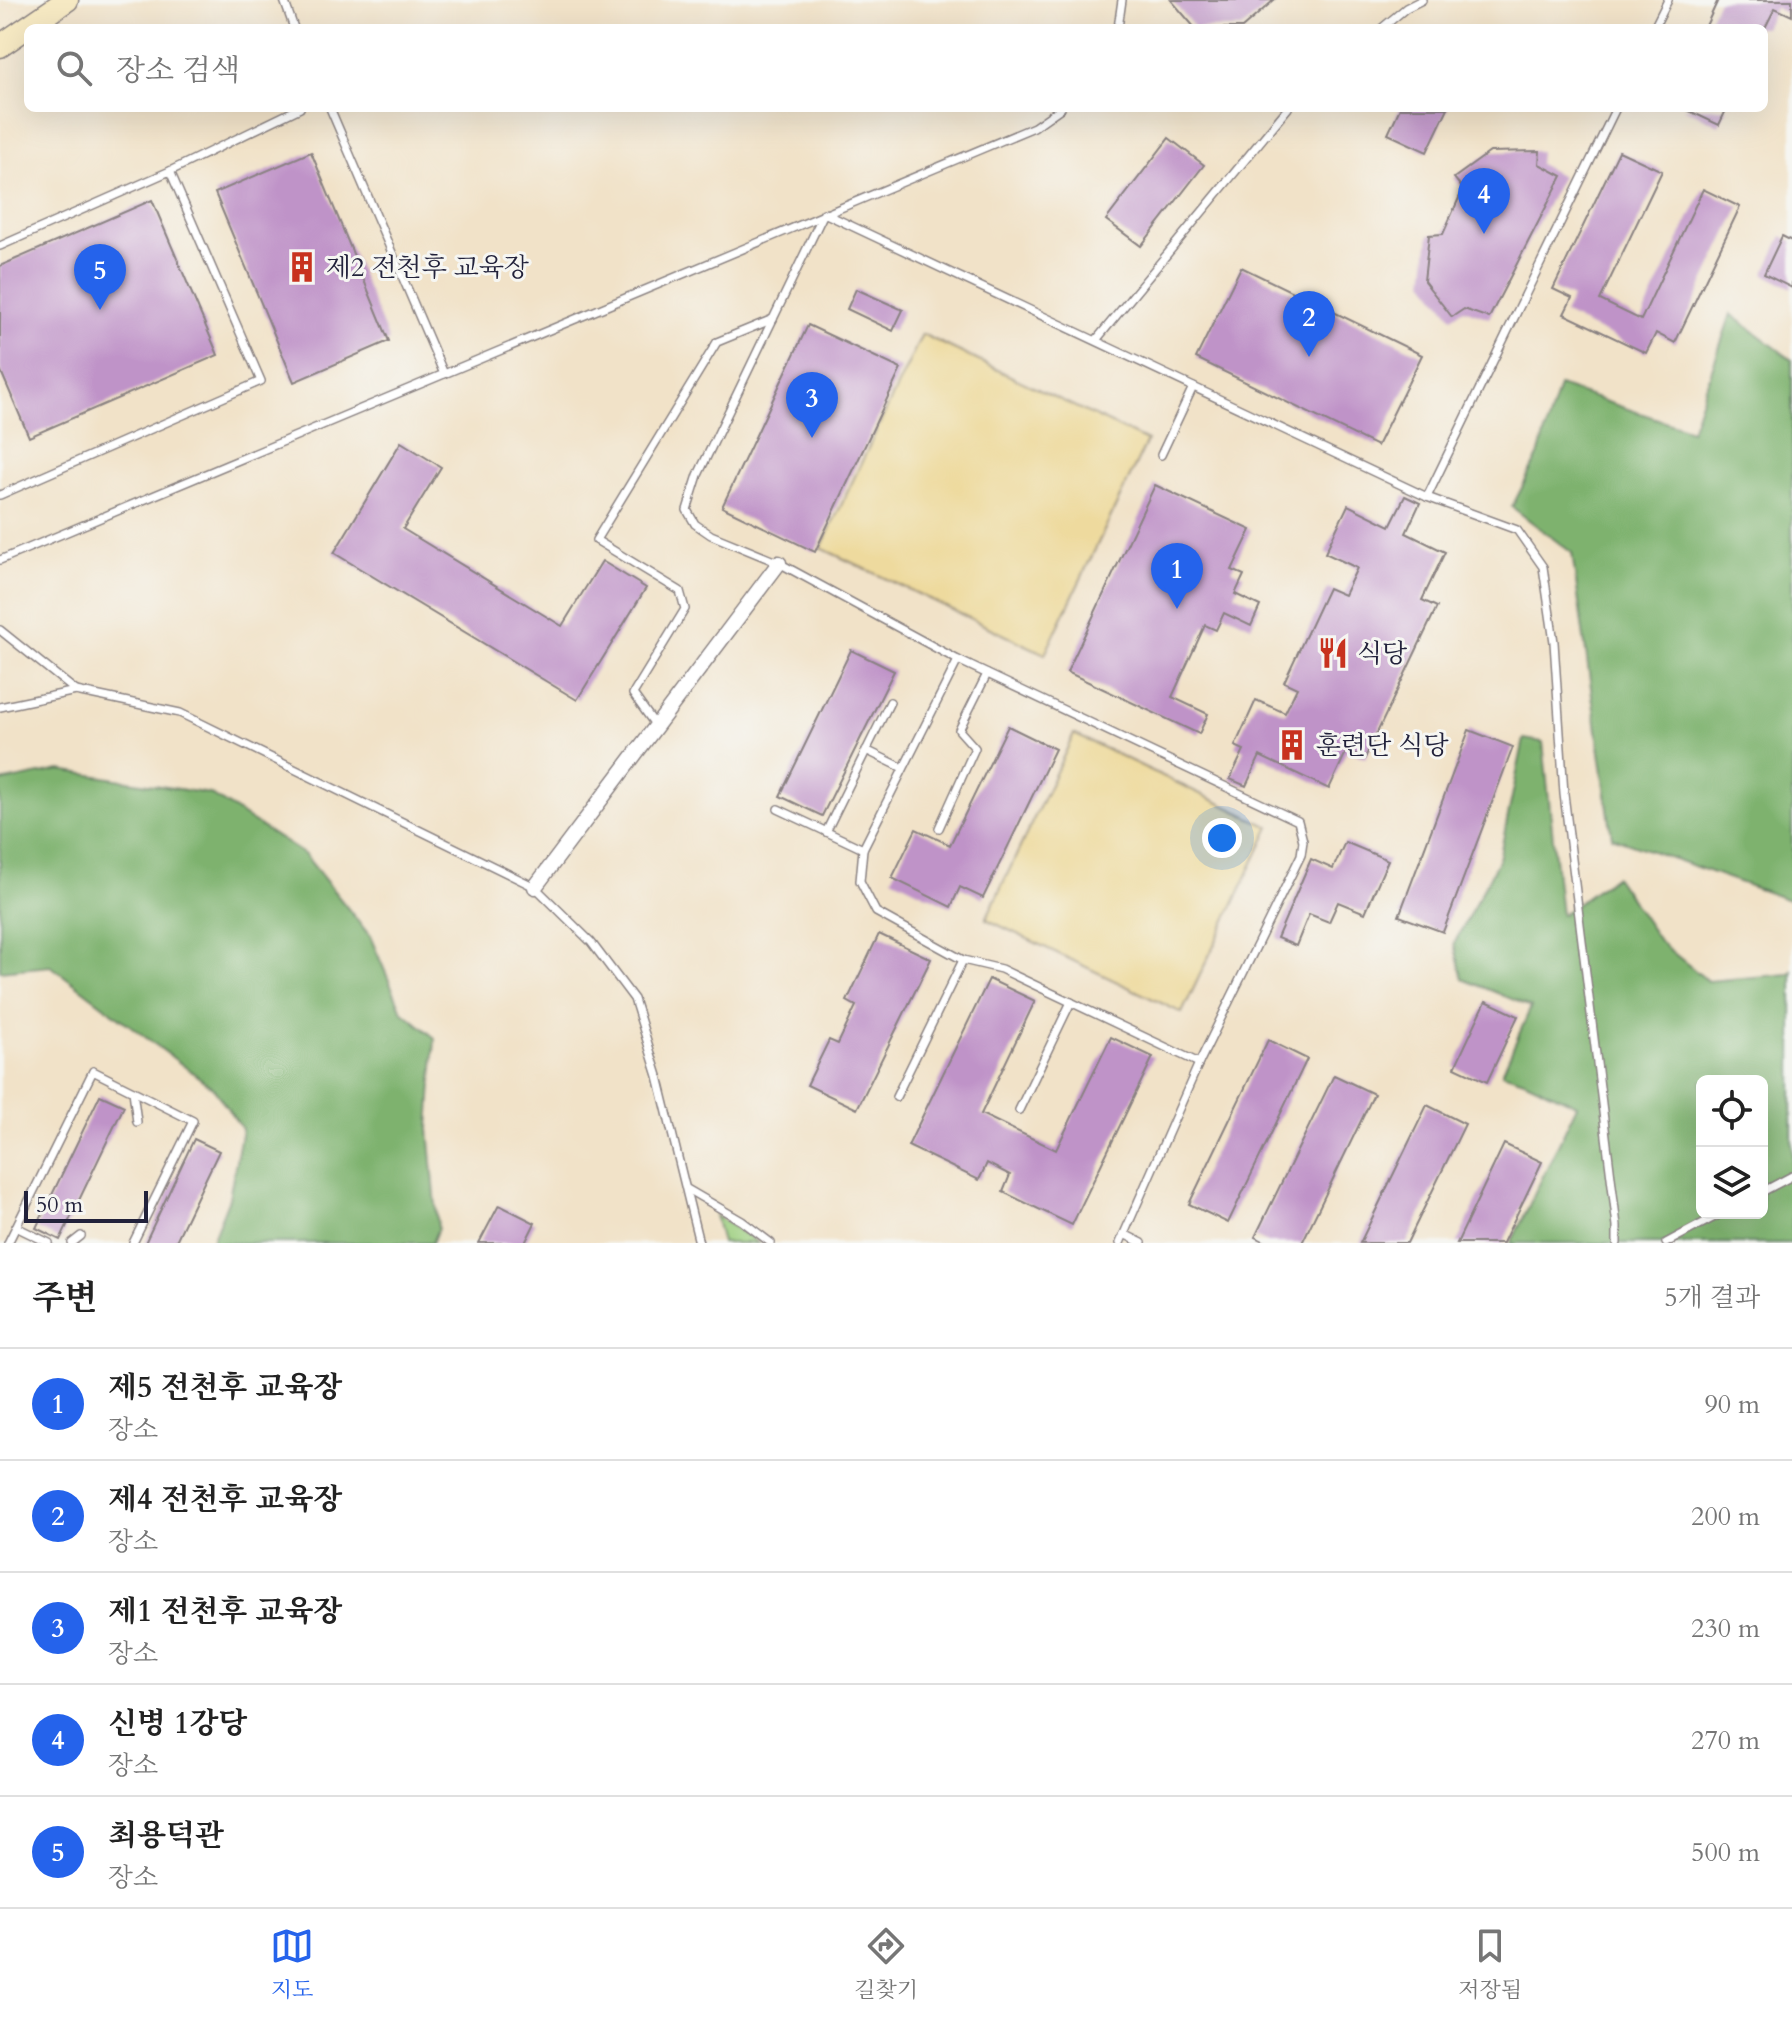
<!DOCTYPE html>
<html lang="ko">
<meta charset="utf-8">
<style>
:root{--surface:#fff;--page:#f6f6f6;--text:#222;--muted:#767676;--line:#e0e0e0;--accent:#2563eb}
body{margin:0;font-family:Cardo,"Noto Serif KR",serif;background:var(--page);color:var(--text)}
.controls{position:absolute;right:24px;bottom:24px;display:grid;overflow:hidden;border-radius:12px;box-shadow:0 8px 32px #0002}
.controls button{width:72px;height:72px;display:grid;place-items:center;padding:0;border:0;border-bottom:2px solid var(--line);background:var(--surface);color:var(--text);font:40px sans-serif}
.scale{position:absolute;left:24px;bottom:20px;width:124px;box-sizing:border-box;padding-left:8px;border:4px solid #22223b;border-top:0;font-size:22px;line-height:28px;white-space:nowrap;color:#22223b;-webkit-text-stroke:6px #f6f6f2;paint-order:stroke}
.you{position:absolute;left:1222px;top:838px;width:28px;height:28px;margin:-20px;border:6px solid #fff;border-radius:50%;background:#1a73e8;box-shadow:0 0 0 12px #1a73e833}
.badge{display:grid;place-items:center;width:52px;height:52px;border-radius:50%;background:var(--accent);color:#fff;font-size:26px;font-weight:700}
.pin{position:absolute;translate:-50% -66px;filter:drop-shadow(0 2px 4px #0008)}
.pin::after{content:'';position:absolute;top:42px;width:28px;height:24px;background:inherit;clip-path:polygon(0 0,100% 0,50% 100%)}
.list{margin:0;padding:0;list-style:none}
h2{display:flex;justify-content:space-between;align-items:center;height:104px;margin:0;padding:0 32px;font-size:34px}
h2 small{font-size:26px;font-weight:400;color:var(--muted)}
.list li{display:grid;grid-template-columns:52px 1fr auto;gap:24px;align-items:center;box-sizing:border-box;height:112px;padding:0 32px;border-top:2px solid var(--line)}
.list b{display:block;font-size:30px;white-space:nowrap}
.list p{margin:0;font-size:26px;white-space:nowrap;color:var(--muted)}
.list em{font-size:26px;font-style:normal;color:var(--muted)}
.icon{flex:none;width:44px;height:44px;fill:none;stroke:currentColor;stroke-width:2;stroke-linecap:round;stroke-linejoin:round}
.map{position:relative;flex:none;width:1792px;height:1243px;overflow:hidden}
.search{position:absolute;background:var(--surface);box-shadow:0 8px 32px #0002;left:24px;right:24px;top:24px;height:88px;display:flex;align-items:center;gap:20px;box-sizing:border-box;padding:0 28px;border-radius:12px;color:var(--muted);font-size:30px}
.sheet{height:664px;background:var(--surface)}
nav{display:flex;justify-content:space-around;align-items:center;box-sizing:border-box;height:112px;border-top:2px solid var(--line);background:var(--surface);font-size:22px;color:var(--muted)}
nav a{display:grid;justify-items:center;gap:4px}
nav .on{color:var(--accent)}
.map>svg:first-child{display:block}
.green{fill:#9dcf7f;stroke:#60785d;stroke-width:2}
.forest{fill:#7eb26e;stroke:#506a54;stroke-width:2;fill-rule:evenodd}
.sand{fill:#eeda9e;stroke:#887e6c;stroke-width:2}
.building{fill:#bf93c8}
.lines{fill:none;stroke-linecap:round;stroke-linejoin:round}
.lane-casing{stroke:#8a8282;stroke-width:10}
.street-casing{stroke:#8a8282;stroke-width:17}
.secondary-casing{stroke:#8a8282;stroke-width:25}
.lane{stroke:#fff;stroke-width:7}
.street{stroke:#fff;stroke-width:14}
.secondary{stroke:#f6e9c3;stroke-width:22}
.labels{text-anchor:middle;stroke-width:6;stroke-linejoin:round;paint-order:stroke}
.poi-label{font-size:26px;fill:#22223b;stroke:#f6f6f2;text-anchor:start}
</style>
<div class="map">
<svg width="1792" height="1243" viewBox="0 0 1792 1243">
<rect width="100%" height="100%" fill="#f6f6f2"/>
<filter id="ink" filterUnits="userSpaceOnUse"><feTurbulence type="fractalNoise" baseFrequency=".0125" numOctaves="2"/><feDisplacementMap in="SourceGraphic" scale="16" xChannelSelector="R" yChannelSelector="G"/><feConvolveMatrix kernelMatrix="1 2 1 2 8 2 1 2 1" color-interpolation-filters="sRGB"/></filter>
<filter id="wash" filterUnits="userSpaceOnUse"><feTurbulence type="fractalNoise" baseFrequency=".006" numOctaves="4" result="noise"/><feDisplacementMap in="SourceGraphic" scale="32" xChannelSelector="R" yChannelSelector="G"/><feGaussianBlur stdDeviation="1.8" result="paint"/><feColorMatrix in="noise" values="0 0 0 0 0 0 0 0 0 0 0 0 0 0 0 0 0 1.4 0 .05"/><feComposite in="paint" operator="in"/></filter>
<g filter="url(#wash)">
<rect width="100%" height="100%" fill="#f1e2c8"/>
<polygon class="green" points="715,1215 758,1243 722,1243"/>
<g class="forest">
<polygon points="1731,314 1792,360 1792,901 1612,837 1572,553 1512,507 1538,456 1559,386 1691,430"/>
<path d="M 1524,739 L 1543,742 L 1561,915 L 1615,876 L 1660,942 L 1708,981 L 1789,974 L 1792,971 L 1792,1243 L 1511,1243 L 1577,1105 L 1524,1080 L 1502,1073 L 1531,1007 L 1463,979 L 1454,944 L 1499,859 ZM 1702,1081 L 1762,1081 L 1762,1213 L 1702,1213 Z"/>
<polygon points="60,770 210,794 305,855 370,936 402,1011 435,1038 429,1129 438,1228 432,1243 211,1243 229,1198 242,1129 213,1088 51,966 0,971 0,782"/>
</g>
<g class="sand">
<polygon points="922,334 1147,441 1045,654 821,548"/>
<polygon points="1074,734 1270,827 1182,1013 986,919"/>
</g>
<g id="blocks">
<g class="building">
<polygon points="1171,0 1274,0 1242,28 1195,28"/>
<polygon points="1718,0 1792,0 1792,16 1775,8 1765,28 1705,28"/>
<polygon points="1400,108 1448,108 1427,152 1388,134"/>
<polygon points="1683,108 1727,108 1719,125"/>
<polygon points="1169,138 1204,165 1141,246 1106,220"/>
<polygon points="1540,151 1539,164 1562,176 1489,318 1464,309 1452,317 1424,281 1429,235 1443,234 1463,189 1454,178 1490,152"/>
<polygon points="1619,151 1662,171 1600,300 1641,320 1703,189 1740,207 1675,343 1656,333 1646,353 1564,314 1572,298 1553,289"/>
<polygon points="311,152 389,341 294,382 215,193"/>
<polygon points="152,200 218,355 29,437 0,369 0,266"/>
<polygon points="1782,236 1792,241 1792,288 1764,274"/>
<polygon points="1241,267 1422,355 1377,446 1196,358"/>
<polygon points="856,289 903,310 893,331 847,309"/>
<polygon points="808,325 901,369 815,552 722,507"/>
<polygon points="401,442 441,467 403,529 562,626 602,561 646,588 577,700 334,553"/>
<polygon points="1155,485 1251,530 1232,570 1244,575 1235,594 1260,606 1251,626 1224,613 1216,630 1205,625 1172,697 1208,714 1199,734 1067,672"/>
<polygon points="1405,496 1420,503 1406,533 1445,552 1422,600 1437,607 1365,758 1347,750 1329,789 1260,756 1246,786 1230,779 1244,750 1235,746 1256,700 1285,713 1297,688 1284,682 1328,588 1344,595 1357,568 1325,553 1348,505 1390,526"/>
<polygon points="851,650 894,671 822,816 780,796"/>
<polygon points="1008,726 1055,749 983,898 960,887 951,907 892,878 916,829 950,845"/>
<polygon points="1469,730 1513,747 1443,932 1399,916"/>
<polygon points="1345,842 1388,860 1365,913 1338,902 1329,922 1309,914 1296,946 1277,938 1311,859 1333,869"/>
<polygon points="879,934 931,959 857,1109 807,1085 829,1040 838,1044 856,1006 847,1001"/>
<polygon points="989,979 1035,1001 981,1114 1056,1150 1111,1037 1153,1057 1072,1225 1003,1192 1010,1175 987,1163 979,1180 908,1146"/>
<polygon points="1486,1001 1518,1016 1487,1082 1455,1067"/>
<polygon points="1268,1040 1307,1059 1228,1223 1189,1204"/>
<polygon points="1334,1075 1374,1094 1302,1243 1267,1243 1255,1237"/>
<polygon points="100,1095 124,1106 60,1240 36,1228"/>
<polygon points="1427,1105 1465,1124 1407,1243 1360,1243"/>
<polygon points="194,1139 219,1151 175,1243 145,1243"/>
<polygon points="1504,1144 1542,1162 1503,1243 1457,1243"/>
<polygon points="499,1205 535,1223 525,1243 479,1243"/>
</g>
</g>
</g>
<g filter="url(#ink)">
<use href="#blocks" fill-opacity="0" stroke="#8a8282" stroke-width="2"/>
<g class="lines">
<defs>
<g id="lane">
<polyline points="284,0 294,28"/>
<polyline points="1118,28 1122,0"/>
<polyline points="1382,28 1406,8 1422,0"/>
<polyline points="1654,28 1668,0"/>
<polyline points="330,108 444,374"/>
<polyline points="0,246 170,171 300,108"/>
<polyline points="1097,339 1288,108"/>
<polyline points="1161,455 1193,387"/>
<polyline points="0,495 261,381 170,171"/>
<polyline points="1427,497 1616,108"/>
<polyline points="0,560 1034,127 1061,108"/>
<polyline points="0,630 76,691"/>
<polyline points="0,707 76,691 180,713 535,887 591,942 634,999 658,1076 699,1243"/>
<polyline points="656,726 633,694 685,609 680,591 596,540 717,342 773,319"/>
<polyline points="866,750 903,768"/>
<polyline points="778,809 863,849"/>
<polyline points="939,828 975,748 959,730 987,674"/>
<polyline points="826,832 890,702"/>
<polyline points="963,960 1001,969 1199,1063"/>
<polyline points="133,1091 137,1122"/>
<polyline points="896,1097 963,960 876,912 860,881 863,849 958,660"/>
<polyline points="1019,1110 1071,1002"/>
<polyline points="687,1189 742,1221 771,1243"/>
<polyline points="1762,1192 1792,1176"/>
<polyline points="16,1227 49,1243"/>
<polyline points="1124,1234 1142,1243"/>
<polyline points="8,1243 93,1071 193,1121 133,1243"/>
<polyline points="72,1243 81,1236"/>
<polyline points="1120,1243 1199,1063 1301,855 1303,841 1298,821 958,660 779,563 711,535 695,524 687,510 698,475 824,213 1427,497 1517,530 1543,567 1554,642 1564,794 1617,1226 1617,1243"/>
<polyline points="1666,1243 1722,1213"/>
</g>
<polyline id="street" points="535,887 779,563"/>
<polyline id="secondary" points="0,46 67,0"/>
</defs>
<use href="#lane" class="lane-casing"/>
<use href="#street" class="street-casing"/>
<use href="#secondary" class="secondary-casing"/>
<use href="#lane" class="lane"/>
<use href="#street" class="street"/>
<use href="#secondary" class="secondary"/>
</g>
</g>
<defs>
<symbol id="building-bare" viewBox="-9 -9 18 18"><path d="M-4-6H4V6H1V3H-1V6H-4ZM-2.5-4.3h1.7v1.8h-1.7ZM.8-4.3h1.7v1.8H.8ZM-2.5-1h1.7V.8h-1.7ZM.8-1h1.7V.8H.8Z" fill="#c8321e" stroke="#f6f6f2" stroke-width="2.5" paint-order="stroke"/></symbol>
<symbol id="restaurant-bare" viewBox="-9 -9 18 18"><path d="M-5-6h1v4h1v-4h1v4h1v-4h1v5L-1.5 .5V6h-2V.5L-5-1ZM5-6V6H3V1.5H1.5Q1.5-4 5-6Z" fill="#c8321e" stroke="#f6f6f2" stroke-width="2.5" paint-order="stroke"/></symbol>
</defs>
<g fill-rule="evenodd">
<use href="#building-bare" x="280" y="245" width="44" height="44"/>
<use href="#restaurant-bare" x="1311" y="631" width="44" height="44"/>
<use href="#building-bare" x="1270" y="723" width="44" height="44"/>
</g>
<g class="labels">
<g class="poi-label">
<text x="326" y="276">제2 전천후 교육장</text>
<text x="1357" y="662">식당</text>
<text x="1316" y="754">훈련단 식당</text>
</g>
</g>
</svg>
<div class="controls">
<button><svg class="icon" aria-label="locate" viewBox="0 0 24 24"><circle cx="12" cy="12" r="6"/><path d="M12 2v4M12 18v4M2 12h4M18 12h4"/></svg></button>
<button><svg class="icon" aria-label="layers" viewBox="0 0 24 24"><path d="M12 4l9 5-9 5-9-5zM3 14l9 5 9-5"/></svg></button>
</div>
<div class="scale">50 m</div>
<div class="you"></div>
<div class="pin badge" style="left:1177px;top:609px">1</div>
<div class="pin badge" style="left:1309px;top:357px">2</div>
<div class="pin badge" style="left:812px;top:438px">3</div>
<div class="pin badge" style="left:1484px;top:234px">4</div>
<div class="pin badge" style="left:100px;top:310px">5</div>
<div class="search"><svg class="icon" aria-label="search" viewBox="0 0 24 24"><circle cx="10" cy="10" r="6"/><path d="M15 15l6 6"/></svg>장소 검색</div>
</div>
<section class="sheet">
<h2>주변<small>5개 결과</small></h2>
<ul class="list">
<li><span class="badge">1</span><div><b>제5 전천후 교육장</b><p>장소</p></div><em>90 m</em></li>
<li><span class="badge">2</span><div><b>제4 전천후 교육장</b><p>장소</p></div><em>200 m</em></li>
<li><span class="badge">3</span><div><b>제1 전천후 교육장</b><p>장소</p></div><em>230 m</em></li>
<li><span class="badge">4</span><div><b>신병 1강당</b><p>장소</p></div><em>270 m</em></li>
<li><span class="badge">5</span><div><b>최용덕관</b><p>장소</p></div><em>500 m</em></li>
</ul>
</section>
<nav>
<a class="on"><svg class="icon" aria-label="map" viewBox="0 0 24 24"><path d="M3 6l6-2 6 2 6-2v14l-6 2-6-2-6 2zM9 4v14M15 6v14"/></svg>지도</a>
<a><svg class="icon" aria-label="directions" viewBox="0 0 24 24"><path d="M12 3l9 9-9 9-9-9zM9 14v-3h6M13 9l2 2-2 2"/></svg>길찾기</a>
<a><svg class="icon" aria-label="saved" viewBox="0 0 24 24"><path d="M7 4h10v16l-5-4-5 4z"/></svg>저장됨</a>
</nav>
